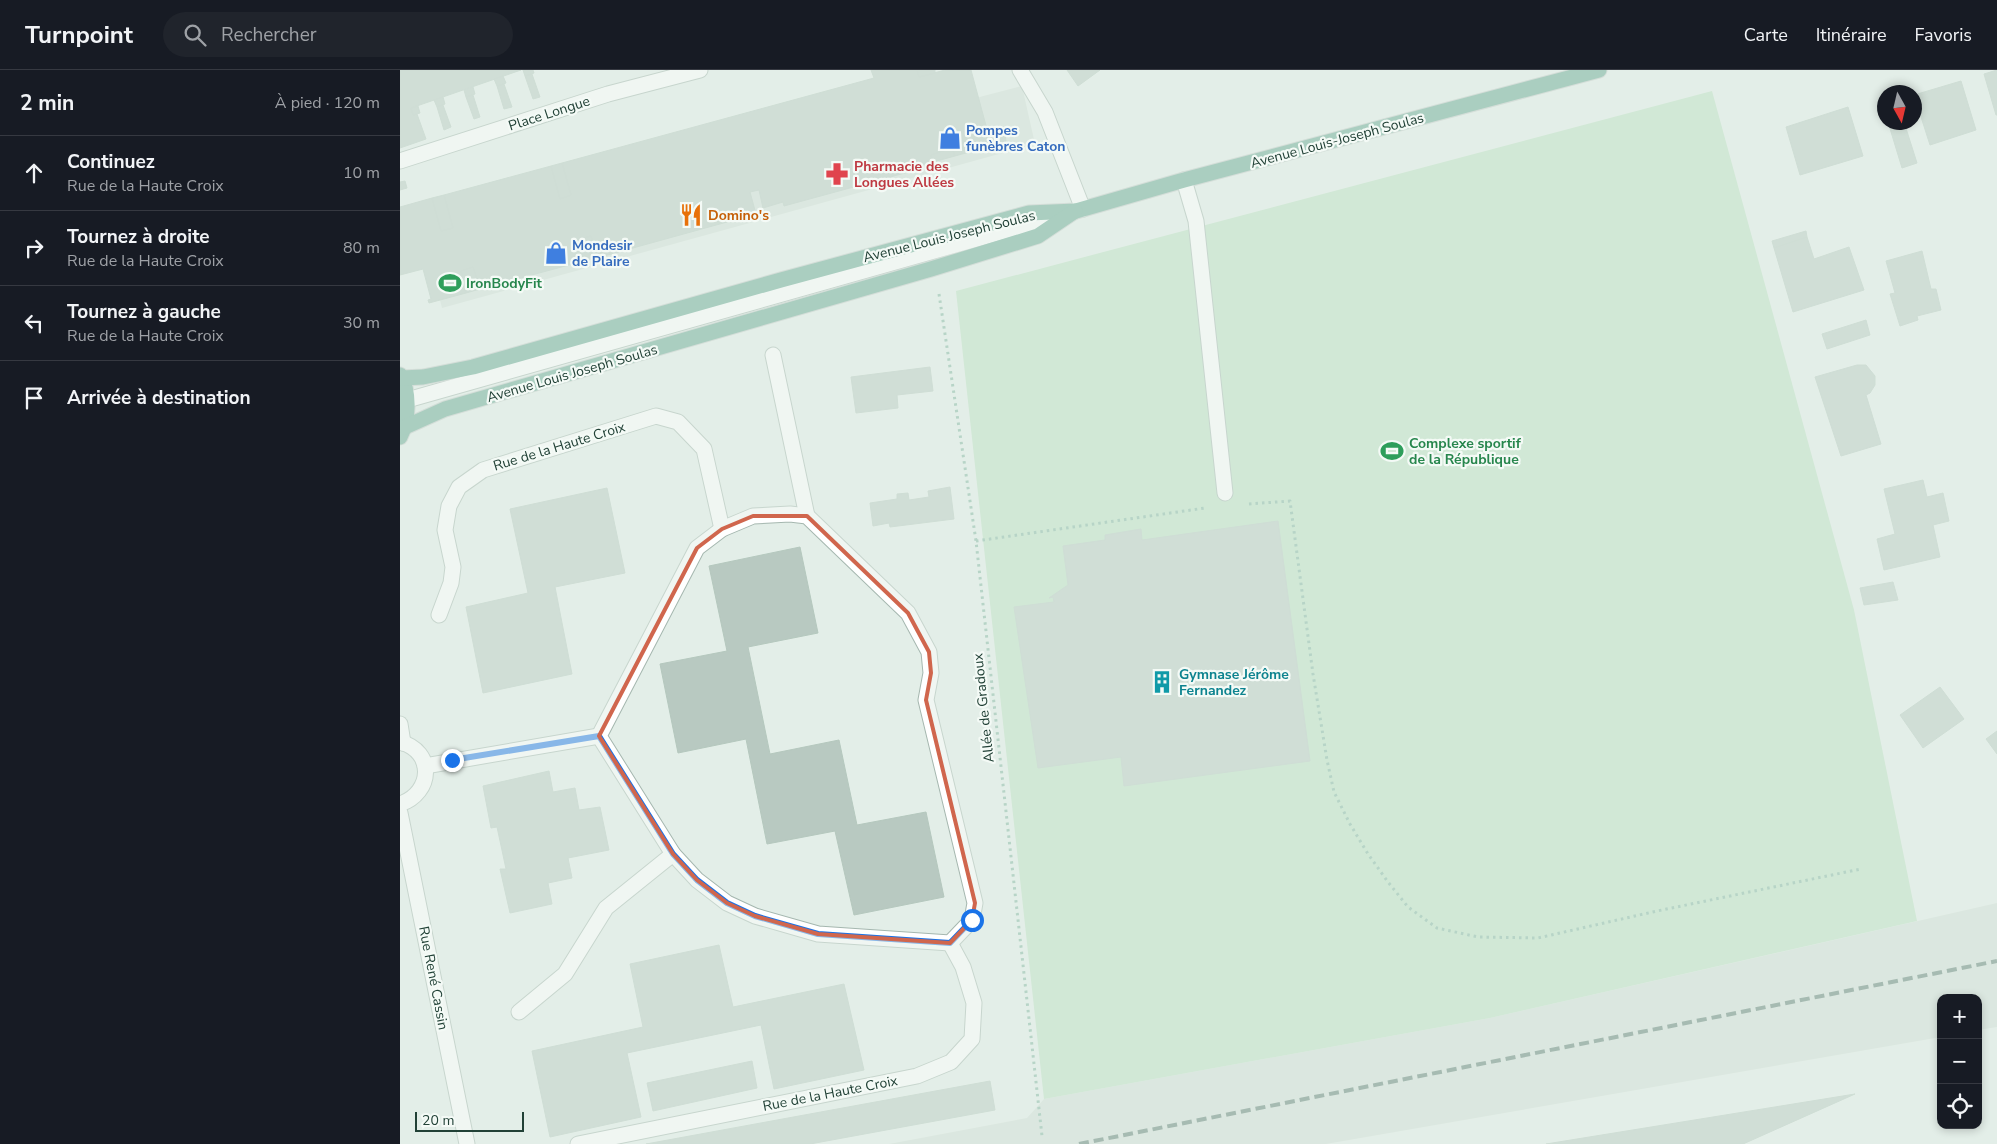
<!DOCTYPE html>
<html lang="fr">
<meta charset="utf-8">
<style>
:root{--surface:#171b24;--page:#20242c;--text:#f1f3f6;--muted:#9ea1a6;--line:#363941}
body{margin:0;font-family:"Nunito Sans",sans-serif;background:var(--page);color:var(--text)}
.controls{position:absolute;right:15px;bottom:15px;display:grid;overflow:hidden;border-radius:10px;box-shadow:0 2px 8px #0003}
.controls button{width:45px;height:45px;display:grid;place-items:center;padding:0;border:0;border-bottom:1px solid var(--line);background:var(--surface);color:var(--text);font:25px sans-serif}
.compass{position:absolute;left:1477px;top:15px;width:45px;height:45px;border-radius:50%;background:var(--surface);box-shadow:0 2px 8px #0003;rotate:172deg}
.scale{position:absolute;left:15px;bottom:12px;width:109px;box-sizing:border-box;padding-left:5px;border:2px solid #214136;border-top:0;font-size:14px;line-height:18px;white-space:nowrap;color:#214136;-webkit-text-stroke:4px #f4faf6;paint-order:stroke}
.stop{position:absolute;width:15px;height:15px;margin:-11px;border:4px solid #1a73e8;border-radius:50%;background:#fff}
.stop.end{background:#1a73e8;border-color:#fff;box-shadow:0 1px 5px #0008}
.list{margin:0;padding:0;list-style:none}
h2{display:flex;justify-content:space-between;align-items:center;height:65px;margin:0;padding:0 20px;font-size:21px}
h2 small{font-size:16px;font-weight:400;color:var(--muted)}
.list li{display:grid;grid-template-columns:32px 1fr auto;gap:15px;align-items:center;box-sizing:border-box;height:75px;padding:0 20px;border-top:1px solid var(--line)}
.list b{display:block;font-size:19px;white-space:nowrap}
.list p{margin:0;font-size:16px;white-space:nowrap;color:var(--muted)}
.list em{font-size:16px;font-style:normal;color:var(--muted)}
.icon{flex:none;width:28px;height:28px;fill:none;stroke:currentColor;stroke-width:2;stroke-linecap:round;stroke-linejoin:round}
.map{position:relative;flex:none;width:1597px;height:1074px;overflow:hidden}
header{display:flex;align-items:center;gap:30px;box-sizing:border-box;height:70px;padding:0 25px;background:var(--surface);border-bottom:1px solid var(--line)}
header strong{font-size:24px}
nav{display:flex;gap:28px;margin-inline-start:auto;font-size:18px}
.search{width:350px;height:45px;background:var(--page);display:flex;align-items:center;gap:12px;box-sizing:border-box;padding:0 18px;border-radius:28px;color:var(--muted);font-size:19px}
main{display:flex}
aside{flex:1;background:var(--surface)}
.map>svg:first-child{display:block}
.built{fill:#d1ded7}
.green{fill:#bae0c1}
.building{fill:#b8c9c1;stroke:#b5c8be}
.lines{fill:none;stroke-linecap:round;stroke-linejoin:round}
.minor-casing{stroke:#a5b7af;stroke-width:17}
.major-casing{stroke:#c1cac7;stroke-width:17}
.path{stroke:#81b4a0;stroke-width:3;stroke-dasharray:2.5 4;stroke-linecap:butt}
.minor{stroke:#fff;stroke-width:15}
.major{stroke:#64a690;stroke-width:15}
.rail{stroke:#5c7c71;stroke-width:4;stroke-dasharray:10 5;stroke-linecap:butt}
.route{stroke:#1a73e8;stroke-width:6}
.marked{fill:none;stroke:#d0664d;stroke-width:4;stroke-linejoin:round}
.labels{text-anchor:middle;stroke-width:4.5;stroke-linejoin:round;paint-order:stroke}
.street-label{font-size:14px;fill:#214136;stroke:#f4faf6}
.shop-label{font-size:14px;font-weight:bold;fill:#366cbe;stroke:#f4faf6;text-anchor:start}
.health-label{font-size:14px;font-weight:bold;fill:#be3a42;stroke:#f4faf6;text-anchor:start}
.food-label{font-size:14px;font-weight:bold;fill:#c56008;stroke:#f4faf6;text-anchor:start}
.leisure-label{font-size:14px;font-weight:bold;fill:#27864d;stroke:#f4faf6;text-anchor:start}
.culture-label{font-size:14px;font-weight:bold;fill:#0d838f;stroke:#f4faf6;text-anchor:start}
</style>
<header>
<strong>Turnpoint</strong>
<div class="search"><svg class="icon" aria-label="search" viewBox="0 0 24 24"><circle cx="10" cy="10" r="6"/><path d="M15 15l6 6"/></svg>Rechercher</div>
<nav><a>Carte</a><a>Itinéraire</a><a>Favoris</a></nav>
</header>
<main>
<aside>
<h2>2 min<small>À pied · 120 m</small></h2>
<ul class="list">
<li><svg class="icon" aria-label="ahead" viewBox="0 0 24 24"><path d="M12 20V5M6 11l6-6 6 6"/></svg><div><b>Continuez</b><p>Rue de la Haute Croix</p></div><em>10 m</em></li>
<li><svg class="icon" aria-label="right" viewBox="0 0 24 24"><path d="M7 20v-9h11M14 6l5 5-5 5"/></svg><div><b>Tournez à droite</b><p>Rue de la Haute Croix</p></div><em>80 m</em></li>
<li><svg class="icon" aria-label="left" viewBox="0 0 24 24"><path d="M17 20v-9H6M10 6l-5 5 5 5"/></svg><div><b>Tournez à gauche</b><p>Rue de la Haute Croix</p></div><em>30 m</em></li>
<li><svg class="icon" aria-label="arrive" viewBox="0 0 24 24"><path d="M6 21V4h12l-3 4 3 4H6"/></svg><div><b>Arrivée à destination</b></div></li>
</ul>
</aside>
<div class="map">
<svg width="1597" height="1074" viewBox="0 0 1597 1074">
<rect width="100%" height="100%" fill="#e3eee8"/>
<g class="built">
<polygon points="622,16 635,74 42,238 25,171"/>
<polygon points="1597,833 1597,957 1578,960 1578,928 1541,928 1541,967 926,1074 489,1074 627,1048 644,1029 1090,948"/>
</g>
<polygon class="green" points="1312,21 1454,540 1517,851 1090,948 644,1029 556,221"/>
<g class="building">
<polygon points="0,0 121,0 11,38 13,45 17,44 26,69 0,78"/>
<polygon points="123,0 133,0 134,3 125,6"/>
<polygon points="471,0 517,0 519,7 545,0 571,0 588,63 601,59 605,64 606,71 583,79 581,72 561,78 562,84 555,86 552,78 531,85 534,95 384,136 383,132 363,138 359,120 350,122 356,144 204,186 204,181 196,183 191,166 178,170 184,191 87,217 87,214 79,215 73,197 61,201 66,223 29,233 28,230 31,229 23,199 0,205 0,137 32,128 41,161 53,158 44,125 151,96 160,129 171,125 162,93 474,8"/>
<polygon points="517,0 535,0 535,3 519,7"/>
<polygon points="667,0 700,0 678,16"/>
<polygon points="1597,0 1597,45 1596,45 1584,4"/>
<polygon points="132,4 140,27 133,29 125,6"/>
<polygon points="103,6 106,13 97,16 94,9"/>
<polygon points="1561,11 1576,60 1530,75 1514,25"/>
<polygon points="104,14 112,37 104,39 97,16"/>
<polygon points="73,17 75,24 66,27 64,20"/>
<polygon points="73,25 80,47 74,49 66,27"/>
<polygon points="43,27 45,34 37,37 34,30"/>
<polygon points="43,35 51,57 44,60 37,37"/>
<polygon points="18,36 20,43 13,45 11,38"/>
<polygon points="1448,37 1463,86 1400,105 1386,57"/>
<polygon points="1488,52 1504,52 1517,93 1502,98"/>
<polygon points="581,72 583,79 562,84 561,78"/>
<polygon points="552,78 555,86 533,92 531,85"/>
<polygon points="162,93 171,125 160,129 151,96"/>
<polygon points="5,111 7,118 0,120 0,112"/>
<polygon points="44,125 53,158 41,161 32,128"/>
<polygon points="1406,161 1407,167 1374,178 1372,171"/>
<polygon points="191,166 196,183 204,181 204,186 184,191 178,170"/>
<polygon points="1407,167 1414,189 1449,177 1464,220 1393,242 1374,178"/>
<polygon points="1522,181 1531,219 1536,219 1541,240 1517,246 1518,250 1500,256 1490,224 1495,223 1486,191"/>
<polygon points="73,197 79,215 87,214 87,217 66,223 61,201"/>
<polygon points="1466,250 1470,265 1427,279 1422,264"/>
<polygon points="1457,295 1466,295 1475,306 1475,315 1470,323 1466,325 1481,374 1441,386 1415,307"/>
<polygon points="530,297 533,321 497,325 498,338 456,343 451,307"/>
<polygon points="1523,410 1527,427 1543,423 1549,451 1533,455 1540,487 1484,500 1477,469 1495,464 1484,419"/>
<polygon points="550,417 554,449 490,457 489,453 473,456 470,433 497,429 497,424 508,423 509,430 529,427 528,421"/>
<polygon points="207,418 225,503 155,517 172,604 83,623 66,537 128,523 110,439"/>
<polygon points="878,451 910,691 724,716 721,687 638,698 614,537 654,532 653,527 649,528 668,515 663,476 705,470 705,465 741,459 742,470"/>
<polygon points="400,477 418,563 348,577 370,684 439,670 457,755 526,742 544,827 454,845 435,761 367,774 346,669 278,683 260,594 327,581 309,496"/>
<polygon points="1493,512 1498,530 1464,535 1460,518"/>
<polygon points="1540,617 1564,649 1523,678 1500,645"/>
<polygon points="1597,661 1597,684 1586,669"/>
<polygon points="149,701 153,722 175,718 179,740 200,737 209,780 168,788 172,808 148,813 152,834 110,843 100,799 106,799 97,757 91,758 83,716"/>
<polygon points="319,875 333,937 444,914 464,1000 374,1019 361,955 227,983 241,1047 150,1067 132,981 243,957 230,894"/>
<polygon points="352,991 357,1018 253,1041 247,1013"/>
<polygon points="590,1011 595,1040 410,1074 246,1074"/>
<polygon points="1455,1024 1343,1074 1146,1074"/>
</g>
<g class="lines">
<defs>
<g id="minor">
<polyline points="620,0 645,42 683,139"/>
<polyline points="0,91 208,24 300,0"/>
<polyline points="784,110 796,151 825,423"/>
<polyline points="373,285 407,446"/>
<polyline points="0,332 665,144"/>
<polygon points="390,444 407,446 508,543 529,582 531,603 526,630 575,833 572,850 550,873 418,864 355,846 327,833 297,810 273,784 199,666 297,478 322,459 353,446"/>
<polyline points="39,545 51,513 53,497 45,460 49,436 59,417 83,400 256,346 278,352 304,379 322,459"/>
<polyline points="0,654 3,673"/>
<path d="M 0,672 C 35,681 33,723 0,734"/>
<polyline points="25,696 199,666"/>
<polyline points="0,743 67,1074"/>
<polyline points="119,942 165,904 206,838 273,784"/>
<polyline points="178,1074 517,1006 551,992 572,969 574,933 563,897 550,873"/>
</g>
<g id="major">
<path d="M 0,305 C 10,322 9,350 0,367"/>
<polyline points="2,308 23,307 73,297 381,210 629,143 676,141 784,110 1199,0"/>
<polyline points="5,357 45,339 531,199 638,166 675,141"/>
</g>
</defs>
<use href="#minor" class="minor-casing"/>
<use href="#major" class="major-casing"/>
<g class="path">
<polyline points="539,224 576,471 642,1066"/>
<polyline points="849,434 890,431 913,604 927,690 934,722 950,754 968,784 988,812 1008,837 1037,858 1078,867 1138,868 1257,841 1461,799"/>
<polyline points="576,471 805,438"/>
</g>
<use href="#minor" class="minor"/>
<use href="#major" class="major"/>
<polyline class="rail" points="679,1074 1597,891"/>
</g>
<g class="lines">
<polyline class="route" points="52,690 199,666 273,784 297,810 327,833 355,846 418,864 550,873 572,850"/>
</g>
<path d="M0 0H1597V1074H0ZM 353,446 L 407,446 L 508,543 L 529,582 L 531,603 L 526,630 L 575,833 L 572,850 L 550,873 L 418,864 L 355,846 L 327,833 L 297,810 L 273,784 L 199,666 L 297,478 L 322,459 Z" fill="#e3eee8" fill-opacity=".55" fill-rule="evenodd"/>
<path class="marked" d="M 353,446 L 407,446 L 508,543 L 529,582 L 531,603 L 526,630 L 575,833 L 572,850 L 550,873 L 418,864 L 355,846 L 327,833 L 297,810 L 273,784 L 199,666 L 297,478 L 322,459 Z"/>
<defs>
<symbol id="shop-bare" viewBox="-9 -9 18 18"><path d="M-5-2.5h2.3a2.7 3.5 0 0 1 5.4 0H5L5.5 6h-11ZM-1.5-2.5h3a1.5 2.3 0 0 0-3 0Z" fill="#3f7fe0" stroke="#f4faf6" stroke-width="2.5" paint-order="stroke"/></symbol>
<symbol id="pharmacy-bare" viewBox="-9 -9 18 18"><path d="M-2-6h4v4h4v4h-4v4h-4v-4h-4v-4h4Z" fill="#e0444e" stroke="#f4faf6" stroke-width="2.5" paint-order="stroke"/></symbol>
<symbol id="restaurant-bare" viewBox="-9 -9 18 18"><path d="M-5-6h1v4h1v-4h1v4h1v-4h1v5L-1.5 .5V6h-2V.5L-5-1ZM5-6V6H3V1.5H1.5Q1.5-4 5-6Z" fill="#e8710a" stroke="#f4faf6" stroke-width="2.5" paint-order="stroke"/></symbol>
<symbol id="stadium-bare" viewBox="-9 -9 18 18"><path d="M0-5a6.5 5 0 1 0 0 10a6.5 5 0 1 0 0-10ZM-3.5-1.8h7v3.6h-7Z" fill="#2e9e5b" stroke="#f4faf6" stroke-width="2.5" paint-order="stroke"/></symbol>
<symbol id="building-bare" viewBox="-9 -9 18 18"><path d="M-4-6H4V6H1V3H-1V6H-4ZM-2.5-4.3h1.7v1.8h-1.7ZM.8-4.3h1.7v1.8H.8ZM-2.5-1h1.7V.8h-1.7ZM.8-1h1.7V.8H.8Z" fill="#0f9aa8" stroke="#f4faf6" stroke-width="2.5" paint-order="stroke"/></symbol>
</defs>
<g fill-rule="evenodd">
<use href="#shop-bare" x="534" y="52" width="32" height="32"/>
<use href="#pharmacy-bare" x="421" y="88" width="32" height="32"/>
<use href="#restaurant-bare" x="275" y="129" width="32" height="32"/>
<use href="#shop-bare" x="140" y="167" width="32" height="32"/>
<use href="#stadium-bare" x="34" y="197" width="32" height="32"/>
<use href="#stadium-bare" x="976" y="365" width="32" height="32"/>
<use href="#building-bare" x="746" y="596" width="32" height="32"/>
</g>
<g class="labels">
<g class="street-label">
<text transform="translate(149 43) rotate(-18)" y="5">Place Longue</text>
<text transform="translate(937 70) rotate(-15)" y="5">Avenue Louis-Joseph Soulas</text>
<text transform="translate(549 166) rotate(-14)" y="5">Avenue Louis Joseph Soulas</text>
<text transform="translate(172 303) rotate(-16)" y="5">Avenue Louis Joseph Soulas</text>
<text transform="translate(159 376) rotate(-17)" y="5">Rue de la Haute Croix</text>
<text transform="translate(583 638) rotate(-96)" y="5">Allée de Gradoux</text>
<text transform="translate(34 908) rotate(79)" y="5">Rue René Cassin</text>
<text transform="translate(430 1023) rotate(-11)" y="5">Rue de la Haute Croix</text>
</g>
<g class="shop-label">
<text x="566" y="65">Pompes<tspan x="566" dy="16">funèbres Caton</tspan></text>
<text x="172" y="180">Mondesir<tspan x="172" dy="16">de Plaire</tspan></text>
</g>
<g class="health-label">
<text x="454" y="101">Pharmacie des<tspan x="454" dy="16">Longues Allées</tspan></text>
</g>
<g class="food-label">
<text x="308" y="150">Domino's</text>
</g>
<g class="leisure-label">
<text x="66" y="218">IronBodyFit</text>
<text x="1009" y="378">Complexe sportif<tspan x="1009" dy="16">de la République</tspan></text>
</g>
<g class="culture-label">
<text x="779" y="609">Gymnase Jérôme<tspan x="779" dy="16">Fernandez</tspan></text>
</g>
</g>
</svg>
<div class="controls">
<button>+</button>
<button>−</button>
<button><svg class="icon" aria-label="locate" viewBox="0 0 24 24"><circle cx="12" cy="12" r="6"/><path d="M12 2v4M12 18v4M2 12h4M18 12h4"/></svg></button>
</div>
<svg class="compass" viewBox="-18 -18 36 36"><path d="M0-13l5 13h-10z" fill="#e53935"/><path d="M0 13l5-13h-10z" fill="#9ea1a6"/></svg>
<div class="scale">20 m</div>
<div class="stop" style="left:572px;top:850px"></div>
<div class="stop end" style="left:52px;top:690px"></div>
</div>
</main>
